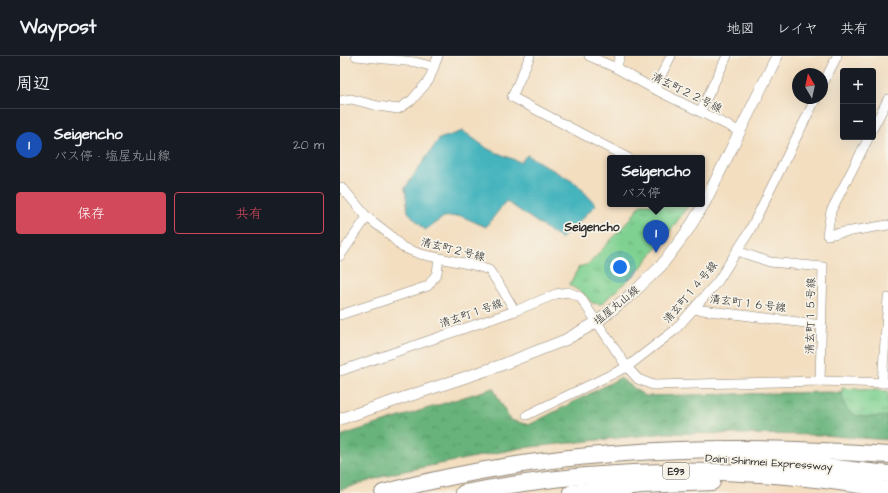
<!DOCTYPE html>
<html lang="ja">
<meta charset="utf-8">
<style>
:root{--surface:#171b24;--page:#20242c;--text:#f1f3f6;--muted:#9ea1a6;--line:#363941;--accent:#d1495b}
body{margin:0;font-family:"Architects Daughter","Klee One",sans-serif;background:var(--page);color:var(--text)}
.controls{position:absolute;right:12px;top:12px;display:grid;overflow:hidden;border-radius:4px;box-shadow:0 4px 16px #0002}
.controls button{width:36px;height:36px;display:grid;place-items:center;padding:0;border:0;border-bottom:1px solid var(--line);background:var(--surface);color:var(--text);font:20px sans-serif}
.compass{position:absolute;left:452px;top:12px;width:36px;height:36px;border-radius:50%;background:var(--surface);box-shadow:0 4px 16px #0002;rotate:351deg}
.you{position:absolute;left:280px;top:211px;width:14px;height:14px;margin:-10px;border:3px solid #fff;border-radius:50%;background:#1a73e8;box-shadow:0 0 0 6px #1a73e833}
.badge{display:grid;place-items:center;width:26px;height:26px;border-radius:50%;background:var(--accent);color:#fff;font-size:13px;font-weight:700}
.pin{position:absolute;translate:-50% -33px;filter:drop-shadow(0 1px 2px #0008)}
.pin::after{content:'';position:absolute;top:21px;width:14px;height:12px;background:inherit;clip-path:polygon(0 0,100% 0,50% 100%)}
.popup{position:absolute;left:267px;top:99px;width:98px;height:52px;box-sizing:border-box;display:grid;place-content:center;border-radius:4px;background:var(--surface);filter:drop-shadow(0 1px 3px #0005);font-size:13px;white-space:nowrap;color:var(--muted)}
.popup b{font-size:15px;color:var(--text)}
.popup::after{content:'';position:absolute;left:50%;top:100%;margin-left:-8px;border:8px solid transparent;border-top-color:var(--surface)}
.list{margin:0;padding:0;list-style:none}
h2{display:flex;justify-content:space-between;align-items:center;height:52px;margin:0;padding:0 16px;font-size:17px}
h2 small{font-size:13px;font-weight:400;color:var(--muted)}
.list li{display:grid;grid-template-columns:26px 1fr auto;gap:12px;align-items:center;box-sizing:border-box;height:72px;padding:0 16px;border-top:1px solid var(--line)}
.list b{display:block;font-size:15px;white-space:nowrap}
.list p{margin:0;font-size:13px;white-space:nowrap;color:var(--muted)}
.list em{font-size:13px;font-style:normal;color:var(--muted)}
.actions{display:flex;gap:8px;padding:12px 16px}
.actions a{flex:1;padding:9px 0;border:1px solid var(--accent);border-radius:4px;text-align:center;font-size:14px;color:var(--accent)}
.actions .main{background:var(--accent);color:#fff}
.map{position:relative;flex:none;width:548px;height:437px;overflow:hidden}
header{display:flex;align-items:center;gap:24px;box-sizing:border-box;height:56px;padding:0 20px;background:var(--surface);border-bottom:1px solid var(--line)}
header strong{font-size:19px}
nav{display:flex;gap:22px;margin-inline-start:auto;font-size:14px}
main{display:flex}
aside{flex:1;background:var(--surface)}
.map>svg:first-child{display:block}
.forest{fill:url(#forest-crowns);stroke:#496f54}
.park{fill:url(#park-tufts);stroke:#557e5e}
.water{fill:#45b4bd;stroke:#387074}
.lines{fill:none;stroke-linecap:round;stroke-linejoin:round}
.minor-casing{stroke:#8f8476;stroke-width:10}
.tertiary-casing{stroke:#8f8476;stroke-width:12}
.motorway-casing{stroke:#8f8476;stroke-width:18}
.minor{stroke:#fff;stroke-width:9}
.tertiary{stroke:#fff;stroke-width:11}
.motorway{stroke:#fff;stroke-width:16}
.labels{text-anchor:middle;stroke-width:3.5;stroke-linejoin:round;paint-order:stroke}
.shield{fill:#f7f3e8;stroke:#686764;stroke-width:1}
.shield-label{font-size:10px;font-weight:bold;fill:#2b2b2b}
.street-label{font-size:11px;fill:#2b2b2b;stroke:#f7f3e8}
.neighbourhood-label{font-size:12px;font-weight:bold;fill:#2b2b2b;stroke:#f7f3e8}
</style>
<header>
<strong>Waypost</strong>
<nav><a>地図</a><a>レイヤ</a><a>共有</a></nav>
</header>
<main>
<aside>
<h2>周辺<small></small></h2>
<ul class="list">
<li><span class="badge" style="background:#1a4fb4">1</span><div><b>Seigencho</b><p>バス停 · 塩屋丸山線</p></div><em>20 m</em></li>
</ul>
<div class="actions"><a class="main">保存</a><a>共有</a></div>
</aside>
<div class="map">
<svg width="548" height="437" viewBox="0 0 548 437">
<defs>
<pattern id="forest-crowns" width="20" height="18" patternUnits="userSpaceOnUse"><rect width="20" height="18" fill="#67b37c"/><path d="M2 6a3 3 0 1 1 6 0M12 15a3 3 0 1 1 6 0" fill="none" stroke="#559266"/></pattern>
<pattern id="park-tufts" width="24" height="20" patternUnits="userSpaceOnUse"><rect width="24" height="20" fill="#7fd192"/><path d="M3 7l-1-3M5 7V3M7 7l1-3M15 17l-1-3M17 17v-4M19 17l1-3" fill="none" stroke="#68aa77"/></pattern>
</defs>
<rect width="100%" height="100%" fill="#f7f3e8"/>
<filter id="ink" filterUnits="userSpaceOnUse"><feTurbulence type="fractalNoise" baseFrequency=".025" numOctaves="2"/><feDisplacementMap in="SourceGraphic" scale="8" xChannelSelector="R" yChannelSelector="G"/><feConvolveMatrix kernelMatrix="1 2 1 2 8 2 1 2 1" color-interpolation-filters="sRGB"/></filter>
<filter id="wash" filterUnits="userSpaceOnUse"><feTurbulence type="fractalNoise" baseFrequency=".012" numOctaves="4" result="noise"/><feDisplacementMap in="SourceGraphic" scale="16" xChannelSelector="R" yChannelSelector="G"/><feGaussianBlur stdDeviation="0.9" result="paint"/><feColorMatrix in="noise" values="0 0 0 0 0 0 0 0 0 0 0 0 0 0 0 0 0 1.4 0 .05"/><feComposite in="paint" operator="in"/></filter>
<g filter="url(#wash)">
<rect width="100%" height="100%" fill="#f3dec0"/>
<polygon class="forest" points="280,322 305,340 488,336 548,339 548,384 482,379 326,377 181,392 54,417 0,434 0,380 28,371 153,332 170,364 189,369"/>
<g class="park">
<polygon points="301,148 349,148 329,177 298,215 261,248 252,247 243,237 229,229 239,211 249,208 291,162"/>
<path d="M 502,332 L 548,335 L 548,360 C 523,361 502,366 502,332 Z"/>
</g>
<polygon class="water" points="123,75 148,93 180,106 187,99 237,128 256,149 221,183 166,145 146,171 121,160 104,161 85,174 68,156 65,132 99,83"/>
</g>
<g filter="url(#ink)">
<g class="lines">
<defs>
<g id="minor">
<polyline points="16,0 75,6 94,11"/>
<polyline points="190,0 172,41 288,102"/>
<polyline points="249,0 276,12"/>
<polyline points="280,0 276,12 314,33 399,75"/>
<polyline points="482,30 497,0"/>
<polyline points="314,33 331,0"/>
<polyline points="0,45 11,43 38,50 58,53 72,44 89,24 98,0"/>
<polyline points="360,56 387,0"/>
<polyline points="533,72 548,43"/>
<polyline points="529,81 491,155 487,179 548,169"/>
<polyline points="0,131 5,135 27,161 49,178 62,191 80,198 133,209 149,214 162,233 175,255"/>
<polyline points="397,195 430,206 483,211 480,325"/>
<polyline points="0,200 27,161"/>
<polyline points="354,253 482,269"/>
<polyline points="0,259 88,230 97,217 99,202"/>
<polyline points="0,315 175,255 216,238 228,236 240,241 287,311 298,323 313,329 480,325 548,327"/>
<polyline points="542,327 548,242"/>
<polyline points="187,359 287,311 335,274 378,225 409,176 476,42"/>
</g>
<polyline id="tertiary" points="0,363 159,310 225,284 257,266 294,236 321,210 348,174 365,146 437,0"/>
<g id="motorway">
<polyline points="399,403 442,406 548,418"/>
<path d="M 43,437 C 207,392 380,386 548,399"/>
<path d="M 124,437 C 263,410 409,408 548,434"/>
<polyline points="232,437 302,429 372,426"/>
</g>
</defs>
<use href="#minor" class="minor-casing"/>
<use href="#tertiary" class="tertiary-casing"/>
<use href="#motorway" class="motorway-casing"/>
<use href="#minor" class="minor"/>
<use href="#tertiary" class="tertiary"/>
<use href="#motorway" class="motorway"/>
</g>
</g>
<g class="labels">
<rect class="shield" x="323" y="407" width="26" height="16" rx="3"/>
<g class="shield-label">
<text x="336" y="419">E93</text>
</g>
<g class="street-label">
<text transform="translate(347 36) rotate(26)" y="4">清玄町２２号線</text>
<text transform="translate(113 193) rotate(14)" y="4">清玄町２号線</text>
<text transform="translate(350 236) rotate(-50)" y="4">清玄町１４号線</text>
<text transform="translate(408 247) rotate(7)" y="4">清玄町１６号線</text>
<text transform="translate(276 249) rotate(-39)" y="4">塩屋丸山線</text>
<text transform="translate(131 257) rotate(-19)" y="4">清玄町１号線</text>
<text transform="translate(470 260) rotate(-89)" y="4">清玄町１５号線</text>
<text transform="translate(429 406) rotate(4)" y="4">Daini Shinmei Expressway</text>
</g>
<g class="neighbourhood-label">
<text x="252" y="175">Seigencho</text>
</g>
</g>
</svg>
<div class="controls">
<button>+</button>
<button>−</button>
</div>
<svg class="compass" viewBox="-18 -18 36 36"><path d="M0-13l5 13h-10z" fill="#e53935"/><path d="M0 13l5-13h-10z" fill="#9ea1a6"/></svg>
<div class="you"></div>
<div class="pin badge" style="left:316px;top:197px;background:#1a4fb4">1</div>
<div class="popup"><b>Seigencho</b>バス停</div>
</div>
</main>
